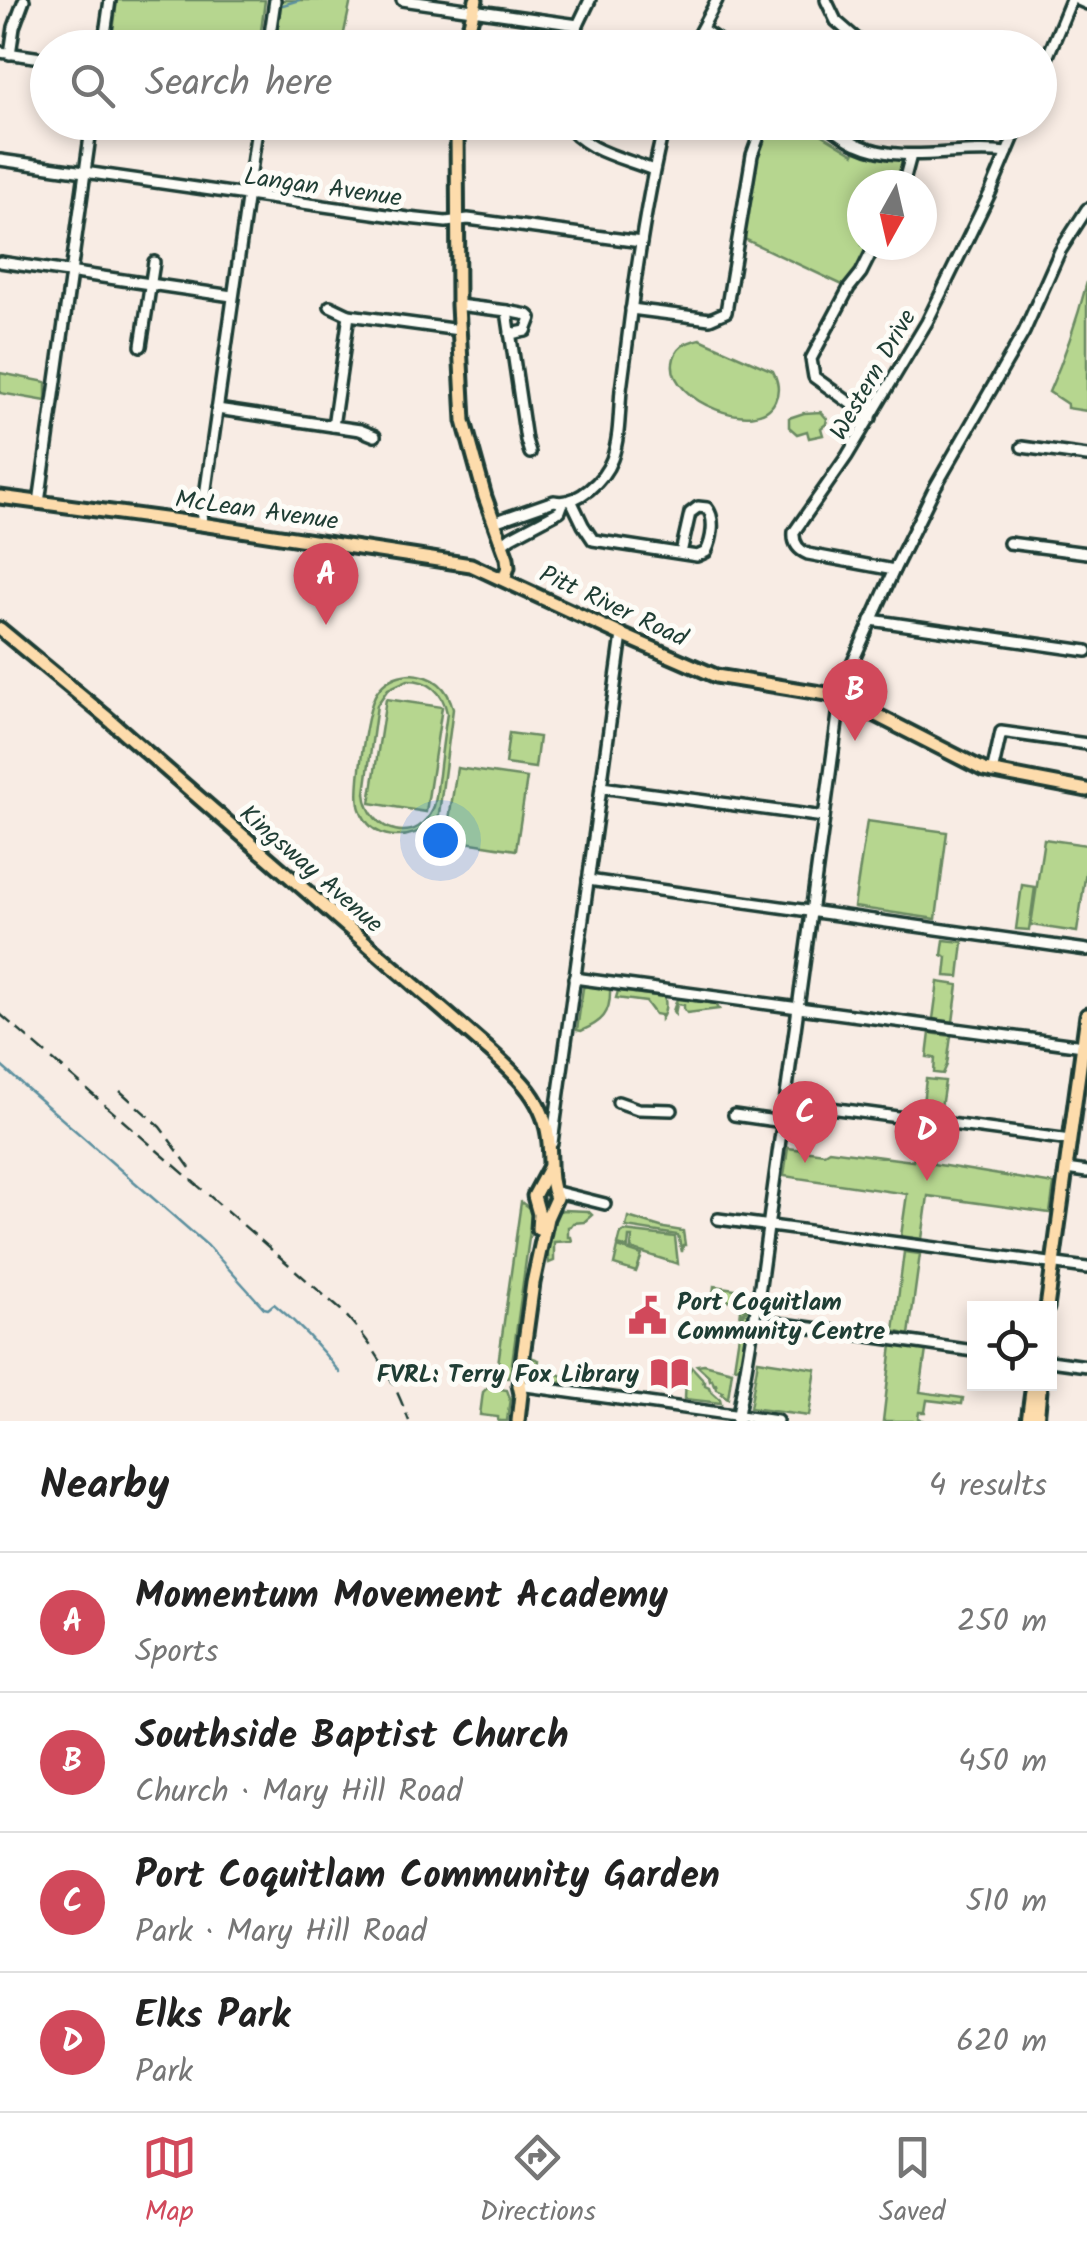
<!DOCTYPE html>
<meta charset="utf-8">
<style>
:root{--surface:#fff;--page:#f6f6f6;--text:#222;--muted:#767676;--line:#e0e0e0;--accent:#d1495b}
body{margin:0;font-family:Kalam,sans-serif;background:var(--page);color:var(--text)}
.controls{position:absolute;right:30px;bottom:30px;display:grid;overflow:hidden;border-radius:0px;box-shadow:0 5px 15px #0003}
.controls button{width:90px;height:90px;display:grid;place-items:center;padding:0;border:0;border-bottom:2px solid var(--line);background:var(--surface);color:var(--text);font:50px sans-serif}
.compass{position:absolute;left:847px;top:170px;width:90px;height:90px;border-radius:50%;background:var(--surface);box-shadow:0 5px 15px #0003;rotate:188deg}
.you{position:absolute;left:440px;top:840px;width:35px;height:35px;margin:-25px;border:8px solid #fff;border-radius:50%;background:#1a73e8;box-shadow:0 0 0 15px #1a73e833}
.badge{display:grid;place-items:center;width:65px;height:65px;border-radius:50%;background:var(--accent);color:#fff;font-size:32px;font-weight:700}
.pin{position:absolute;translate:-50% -82px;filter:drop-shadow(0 2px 5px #0008)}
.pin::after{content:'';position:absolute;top:52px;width:35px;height:30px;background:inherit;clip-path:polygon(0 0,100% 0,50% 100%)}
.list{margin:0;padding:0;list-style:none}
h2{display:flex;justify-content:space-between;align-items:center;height:130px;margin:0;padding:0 40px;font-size:42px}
h2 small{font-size:32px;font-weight:400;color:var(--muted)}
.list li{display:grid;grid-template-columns:65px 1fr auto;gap:30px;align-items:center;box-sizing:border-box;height:140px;padding:0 40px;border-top:2px solid var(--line)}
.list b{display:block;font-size:38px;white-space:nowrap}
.list p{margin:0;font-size:32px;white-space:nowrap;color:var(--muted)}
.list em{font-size:32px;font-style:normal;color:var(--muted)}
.icon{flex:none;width:55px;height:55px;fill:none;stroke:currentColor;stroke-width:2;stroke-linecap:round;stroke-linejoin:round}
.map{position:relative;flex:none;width:1087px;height:1421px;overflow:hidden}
.search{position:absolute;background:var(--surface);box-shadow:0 5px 15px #0003;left:30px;right:30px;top:30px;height:110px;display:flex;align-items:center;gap:25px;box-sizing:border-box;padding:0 35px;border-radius:55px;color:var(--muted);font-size:38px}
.sheet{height:690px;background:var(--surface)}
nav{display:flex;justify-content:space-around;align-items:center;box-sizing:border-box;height:140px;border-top:2px solid var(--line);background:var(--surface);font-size:28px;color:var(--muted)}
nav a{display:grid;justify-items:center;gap:5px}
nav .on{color:var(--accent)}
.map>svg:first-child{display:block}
.green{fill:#b6d68f;stroke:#6a8a62;stroke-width:2.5;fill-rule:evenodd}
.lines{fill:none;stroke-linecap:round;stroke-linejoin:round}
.stream{stroke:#5c909f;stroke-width:2.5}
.minor-casing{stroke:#1f3d34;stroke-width:16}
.major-casing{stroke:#1f3d34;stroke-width:19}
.minor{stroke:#fdfcf7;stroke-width:9}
.major{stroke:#fddcac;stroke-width:11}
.rail{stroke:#1f3d34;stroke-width:2.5;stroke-dasharray:15 8;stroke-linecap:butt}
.labels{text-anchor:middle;stroke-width:10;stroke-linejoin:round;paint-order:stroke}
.street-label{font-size:25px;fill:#1f3d34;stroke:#fdfcf7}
.poi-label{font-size:25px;font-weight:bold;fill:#1f3d34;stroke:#fdfcf7;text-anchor:start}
</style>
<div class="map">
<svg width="1087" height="1421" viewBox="0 0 1087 1421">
<rect width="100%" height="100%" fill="#f8ece4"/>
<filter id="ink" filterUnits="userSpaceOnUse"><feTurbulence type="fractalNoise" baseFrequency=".01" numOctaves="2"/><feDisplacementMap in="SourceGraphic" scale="20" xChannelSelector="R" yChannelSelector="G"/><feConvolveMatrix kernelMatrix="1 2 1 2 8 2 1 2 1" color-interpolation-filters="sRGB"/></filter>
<g filter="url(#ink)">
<g class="green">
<polygon points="117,0 265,0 259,47 111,47"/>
<polygon points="280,0 351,0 341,47 273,47"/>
<polygon points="771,123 803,123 854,154 856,149 886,158 903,158 895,185 862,185 862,245 873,245 849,288 738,236 752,155"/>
<path d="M 1087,282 L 1087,411 L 1067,408 L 1067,404 L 1049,392 C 1065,356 1077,320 1087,282 Z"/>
<path d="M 700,339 L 773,371 C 778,381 780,390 775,401 C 759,437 668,400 673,363 C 675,347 686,342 700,339 Z"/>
<polygon points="0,373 46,382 46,401 0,393"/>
<polygon points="821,412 827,419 826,424 821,428 823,435 809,438 807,431 797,434 789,427 789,418 804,413"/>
<path d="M 410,674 C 433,675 448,687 453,709 L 435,844 L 429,843 L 431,824 C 407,842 372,842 360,809 C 354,793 367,706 377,692 C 385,680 396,675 410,674 ZM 408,680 C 429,680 443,692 447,713 C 444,734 441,755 439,775 C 437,785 437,797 434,806 C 421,847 368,834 365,793 L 377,705 L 388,689 Z"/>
<polygon points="386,699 442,707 426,812 370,803"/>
<polygon points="509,733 539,737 535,768 505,764"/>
<polygon points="457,768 527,778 516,850 446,839"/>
<polygon points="867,821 947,832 936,919 854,907"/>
<polygon points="1044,839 1087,845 1087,864 1077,932 1031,925"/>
<polygon points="1022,885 1035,887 1029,930 1016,929"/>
<polygon points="944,940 963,942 959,977 945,976 947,957 942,955"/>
<polygon points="938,982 958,985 953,1022 933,1019"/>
<path d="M 585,986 L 610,989 C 611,1014 602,1022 581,1031 L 577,1030 L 583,988 Z"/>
<path d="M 618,991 L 664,997 C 667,1003 665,1014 661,1019 L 661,1015 L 655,1014 L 646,1002 L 616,998 Z"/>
<polygon points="677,999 716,1004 719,1009 687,1013 684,1009 684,1005 677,1004 675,1014 673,1011"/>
<polygon points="930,1033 951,1036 947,1065 943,1074 934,1073 935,1058 927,1057"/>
<polygon points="926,1079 945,1081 940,1114 922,1111"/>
<polygon points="918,1127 937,1129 933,1164 1054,1184 1050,1213 928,1196 922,1239 901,1236 907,1194 784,1176 788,1148 824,1153 829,1150 913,1161"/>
<polygon points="521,1202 529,1208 532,1216 511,1370 508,1378 497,1377 490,1373 498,1364"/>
<path d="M 563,1210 L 588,1211 L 592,1215 L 584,1222 L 573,1223 L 571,1226 L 568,1227 L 568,1237 L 571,1237 L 572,1241 L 554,1242 L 554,1261 L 549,1263 C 546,1247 549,1227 556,1212 Z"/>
<polygon points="628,1217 664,1228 683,1231 685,1245 683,1245 682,1252 678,1235 626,1227"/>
<polygon points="624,1231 675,1237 678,1264 631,1249 632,1237 629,1237 628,1248 618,1245 621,1233"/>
<polygon points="618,1247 642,1255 636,1272 614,1265"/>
<polygon points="904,1252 920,1254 909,1335 894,1331"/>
<polygon points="714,1286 750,1291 750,1298 740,1319 742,1301 709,1299 709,1296 713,1295"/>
<polygon points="752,1298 742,1366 734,1367 741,1321"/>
<polygon points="892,1345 926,1350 920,1392 963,1398 962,1404 927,1400 925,1412 919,1412 918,1418 924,1421 883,1421"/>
<polygon points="533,1358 539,1360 538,1368 563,1376 563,1380 566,1381 568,1374 570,1375 569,1380 575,1378 573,1384 533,1379 530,1375"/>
<polygon points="758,1360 816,1369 809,1416 750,1408"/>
<polygon points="704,1364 732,1371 728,1398 722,1394 723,1392 717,1389 716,1384 714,1385 712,1379 710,1380 709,1376 697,1365"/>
<polygon points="692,1367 702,1378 703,1382 705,1381 705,1385 709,1387 710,1390 720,1399 721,1403 685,1399 686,1377"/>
<polygon points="488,1387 507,1390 510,1398 507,1421 498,1421 498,1417 480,1415 483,1392"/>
</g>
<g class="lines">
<g class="stream">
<polyline points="283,5 299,0"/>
<path d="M 0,1065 L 208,1246 L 264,1308 L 268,1309 L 274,1304 C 300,1325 320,1347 340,1373"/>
</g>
<defs>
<g id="minor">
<polyline points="402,0 578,25"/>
<polyline points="826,0 836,21 867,48"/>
<polyline points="1078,0 1087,4"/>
<polyline points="702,29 729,48"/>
<polyline points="103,48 110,0"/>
<polyline points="268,48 275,0"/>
<polyline points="571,48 578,25 590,0"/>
<polyline points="691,48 717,0"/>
<polyline points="0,52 48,59"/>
<polyline points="10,54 14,27 24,0"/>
<polyline points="1040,75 1071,0"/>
<path d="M 565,122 C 583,151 624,158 653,170"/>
<path d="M 824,122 C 834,130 845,139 857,144 C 905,166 958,146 1007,153"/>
<polyline points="0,160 408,218 446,222 468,219 641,242"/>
<polyline points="903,185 911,155"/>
<polyline points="0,262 232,296"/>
<polyline points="458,305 507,311 526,440 530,453"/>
<polyline points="330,306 349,315 459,330"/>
<polyline points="631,309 710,319 726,312 752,155 764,122"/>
<polyline points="507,311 528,315 531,318 526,331 510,334"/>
<polyline points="141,346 154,262"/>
<polyline points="217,409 360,430 375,436"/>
<polyline points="871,418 814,377 811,359 849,288 861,273 875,245"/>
<polyline points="333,426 349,315"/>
<polyline points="1022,447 1087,456"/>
<path d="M 571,500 L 583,525 L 593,540 L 697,556 L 706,552 C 712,540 716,519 707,508 L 698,507 L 690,513 L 681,553"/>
<polyline points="39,503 92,122"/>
<path d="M 494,522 L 554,501 C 578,506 604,480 612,459 C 620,437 619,412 621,390 C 623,374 625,359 627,344 C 636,269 647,195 665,122"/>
<polyline points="201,524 258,122"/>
<polyline points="1009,543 1087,553"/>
<polyline points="502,544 511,537 560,511 563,503"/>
<path d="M 894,570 L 808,554 C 798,550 793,543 794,532 L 847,456 L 927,322 L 991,191 L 1020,122"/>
<polyline points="871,620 1087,651"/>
<polyline points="992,773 1001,732 1087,744"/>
<polyline points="601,787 824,817"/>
<polyline points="588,880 1087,950"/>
<polyline points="574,978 1083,1046"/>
<polyline points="618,1102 638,1109 672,1110"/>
<polyline points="785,1102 1070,1140"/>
<polyline points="734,1115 783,1122"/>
<polyline points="552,1143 622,635"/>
<polyline points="1066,1169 1087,1172"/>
<polyline points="553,1191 605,1204"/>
<polyline points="718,1219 1087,1268"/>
<polyline points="755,1320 974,1351"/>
<polyline points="1050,1361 1087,1366"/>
<polyline points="519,1385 777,1421"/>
<polyline points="737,1421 760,1286 842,686 894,570 934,489 1024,332 1060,251 1087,209"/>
</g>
<g id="major">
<polyline points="464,48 476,0"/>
<polyline points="457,122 458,305 464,421 485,497 507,558 508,567 504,579"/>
<polyline points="0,497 201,524 471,565 622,635 716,676 839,696 984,770 1087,790"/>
<path d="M 0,629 L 105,716 L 489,1050 C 518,1076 546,1101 549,1143 C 551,1162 548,1180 556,1198 L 547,1218 L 533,1283 L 519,1385 L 521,1394 L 518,1421"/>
<polyline points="538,1229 539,1214 534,1196 549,1168"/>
<polyline points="1047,1308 1087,1015"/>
<polyline points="1028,1421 1033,1384"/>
<polyline points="1037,1421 1040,1390"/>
</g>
</defs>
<use href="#minor" class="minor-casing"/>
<use href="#major" class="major-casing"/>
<use href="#minor" class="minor"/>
<use href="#major" class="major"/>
<g class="rail">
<path d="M 0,1014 L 341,1310 C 374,1345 392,1376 409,1421"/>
<polyline points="120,1091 160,1127 190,1168"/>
</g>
</g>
</g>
<defs>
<symbol id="civic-bare" viewBox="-9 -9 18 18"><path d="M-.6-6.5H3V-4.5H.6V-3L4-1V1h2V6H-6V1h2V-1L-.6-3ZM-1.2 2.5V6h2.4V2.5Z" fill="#d1495b" stroke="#fdfcf7" stroke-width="2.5" paint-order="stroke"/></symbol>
<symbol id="library-bare" viewBox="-9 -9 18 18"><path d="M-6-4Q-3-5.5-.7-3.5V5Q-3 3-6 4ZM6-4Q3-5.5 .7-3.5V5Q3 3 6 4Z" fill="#d1495b" stroke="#fdfcf7" stroke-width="2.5" paint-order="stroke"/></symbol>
</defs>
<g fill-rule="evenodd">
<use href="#civic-bare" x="620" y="1288" width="55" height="55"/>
<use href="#library-bare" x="642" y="1346" width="55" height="55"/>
</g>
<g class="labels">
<g class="street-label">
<text transform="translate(323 186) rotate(8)" y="9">Langan Avenue</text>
<text transform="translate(872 374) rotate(-60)" y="9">Western Drive</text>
<text transform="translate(257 509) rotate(8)" y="9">McLean Avenue</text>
<text transform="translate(614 605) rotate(25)" y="9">Pitt River Road</text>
<text transform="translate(312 868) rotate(41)" y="9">Kingsway Avenue</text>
</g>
<g class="poi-label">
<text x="677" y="1310">Port Coquitlam<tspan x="677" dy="29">Community Centre</tspan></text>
<text x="639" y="1382" text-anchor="end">FVRL: Terry Fox Library</text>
</g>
</g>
</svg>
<div class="controls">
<button><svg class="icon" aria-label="locate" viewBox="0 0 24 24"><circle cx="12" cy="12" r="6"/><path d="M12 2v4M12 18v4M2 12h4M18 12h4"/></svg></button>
</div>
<svg class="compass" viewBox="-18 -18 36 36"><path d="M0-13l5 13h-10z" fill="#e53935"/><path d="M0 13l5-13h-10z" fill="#767676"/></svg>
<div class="you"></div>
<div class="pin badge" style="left:326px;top:625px">A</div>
<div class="pin badge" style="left:855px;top:741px">B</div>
<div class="pin badge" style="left:805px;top:1163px">C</div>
<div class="pin badge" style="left:927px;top:1181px">D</div>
<div class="search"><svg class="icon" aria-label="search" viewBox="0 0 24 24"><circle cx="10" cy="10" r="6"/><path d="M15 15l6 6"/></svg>Search here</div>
</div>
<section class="sheet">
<h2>Nearby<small>4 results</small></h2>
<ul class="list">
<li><span class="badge">A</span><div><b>Momentum Movement Academy</b><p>Sports</p></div><em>250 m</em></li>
<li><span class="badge">B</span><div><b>Southside Baptist Church</b><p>Church · Mary Hill Road</p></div><em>450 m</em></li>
<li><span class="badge">C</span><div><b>Port Coquitlam Community Garden</b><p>Park · Mary Hill Road</p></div><em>510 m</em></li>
<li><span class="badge">D</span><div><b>Elks Park</b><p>Park</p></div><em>620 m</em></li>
</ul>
</section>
<nav>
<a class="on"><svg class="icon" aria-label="map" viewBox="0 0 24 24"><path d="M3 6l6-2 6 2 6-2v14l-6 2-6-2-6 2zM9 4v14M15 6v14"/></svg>Map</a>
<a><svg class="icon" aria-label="directions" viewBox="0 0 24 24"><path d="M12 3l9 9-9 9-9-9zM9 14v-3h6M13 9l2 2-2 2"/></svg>Directions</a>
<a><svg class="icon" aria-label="saved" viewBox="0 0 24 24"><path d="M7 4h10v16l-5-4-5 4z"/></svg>Saved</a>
</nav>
